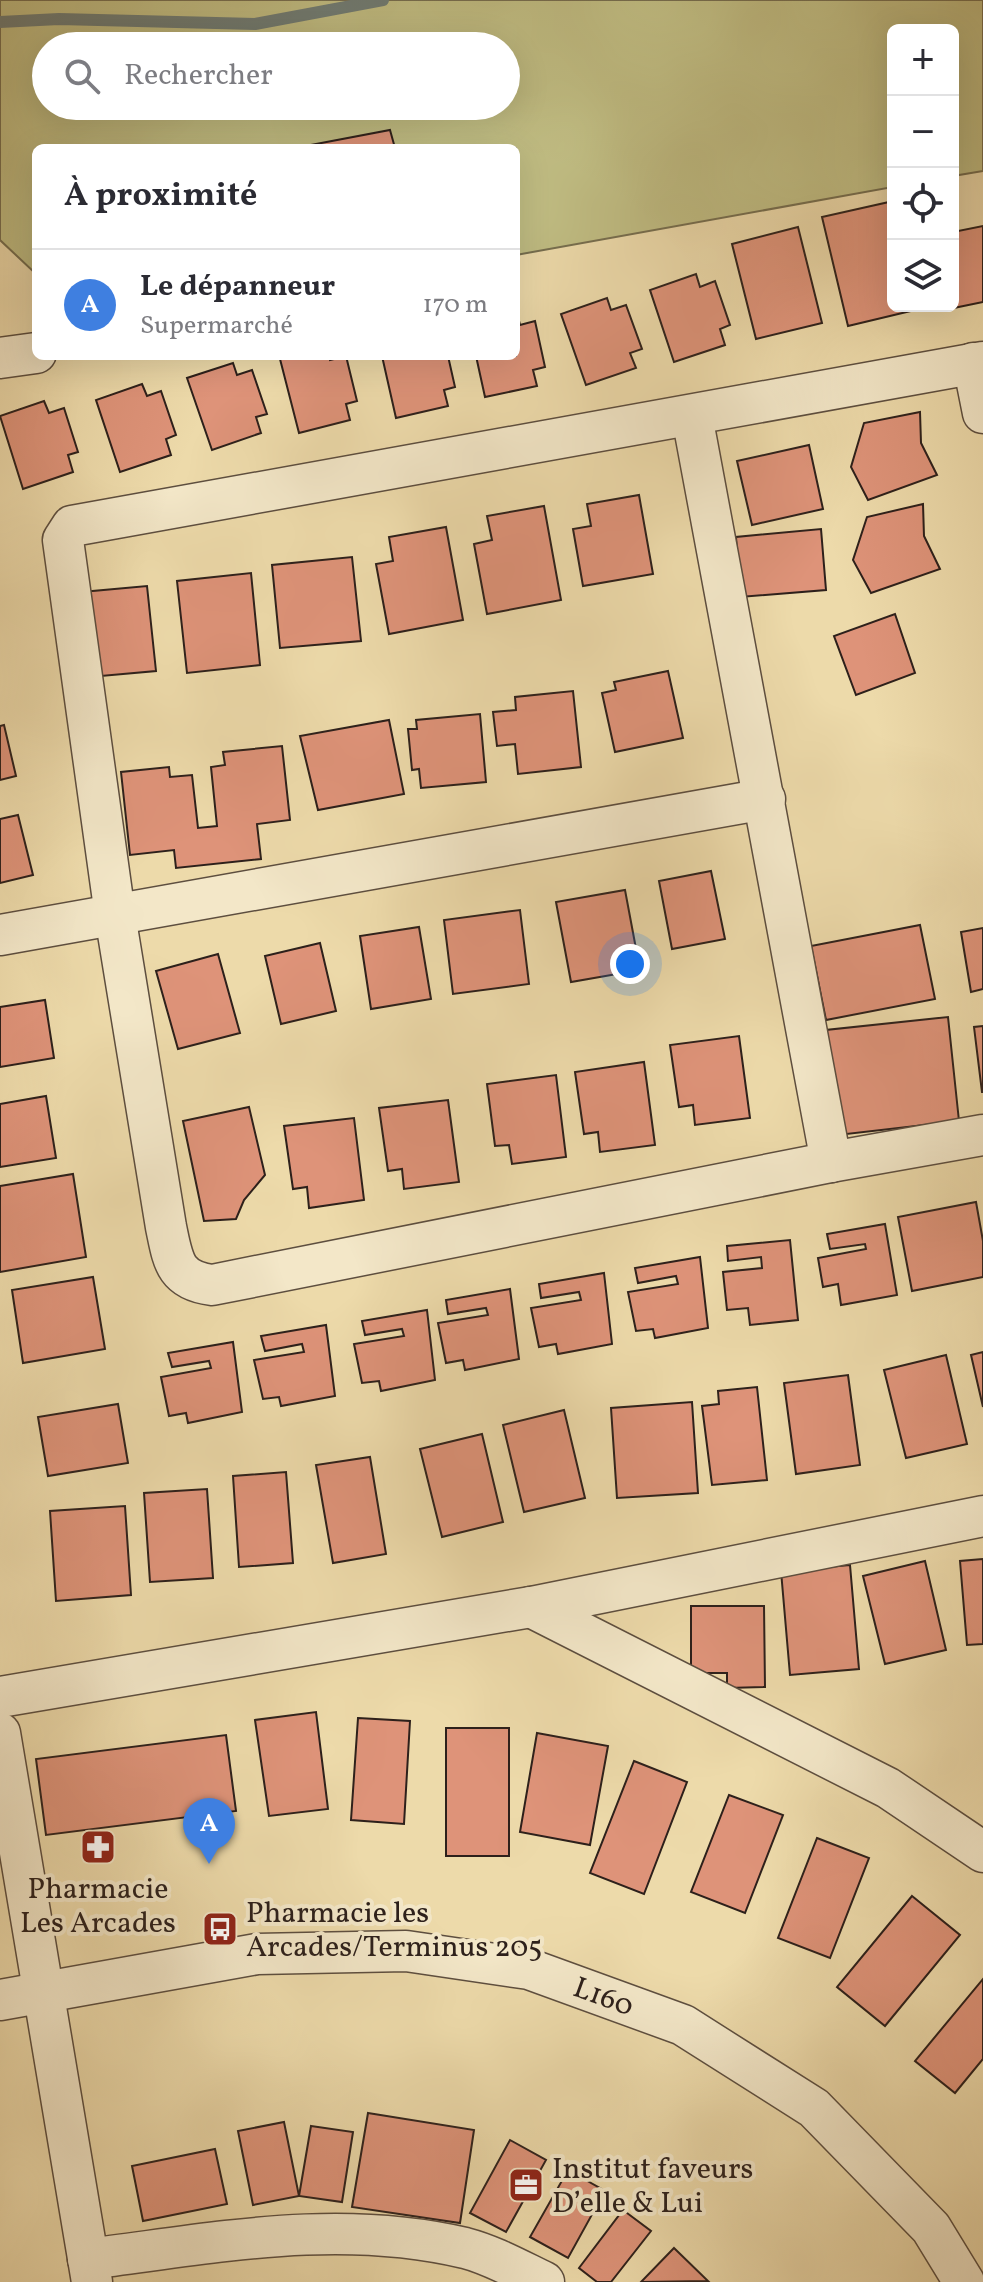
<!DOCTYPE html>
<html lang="fr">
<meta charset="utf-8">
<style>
:root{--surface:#fff;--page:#f7f7f7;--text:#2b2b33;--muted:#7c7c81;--line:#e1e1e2;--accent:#0b8043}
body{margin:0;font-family:Vollkorn,serif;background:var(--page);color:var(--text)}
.controls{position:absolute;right:24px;top:24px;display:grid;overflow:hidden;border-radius:12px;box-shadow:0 8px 32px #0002}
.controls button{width:72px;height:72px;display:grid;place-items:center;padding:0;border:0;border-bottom:2px solid var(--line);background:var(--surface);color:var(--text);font:40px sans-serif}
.you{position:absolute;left:630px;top:964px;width:28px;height:28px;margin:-20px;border:6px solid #fff;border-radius:50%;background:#1a73e8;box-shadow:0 0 0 12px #1a73e833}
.badge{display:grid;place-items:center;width:52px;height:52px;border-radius:50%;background:var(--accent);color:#fff;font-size:26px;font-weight:700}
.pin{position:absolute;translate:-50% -66px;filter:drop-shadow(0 2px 4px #0008)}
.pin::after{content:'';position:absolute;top:42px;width:28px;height:24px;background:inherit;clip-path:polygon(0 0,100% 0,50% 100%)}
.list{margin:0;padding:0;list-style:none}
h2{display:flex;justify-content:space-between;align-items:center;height:104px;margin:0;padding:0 32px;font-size:34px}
h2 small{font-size:26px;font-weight:400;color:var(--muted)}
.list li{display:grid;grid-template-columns:52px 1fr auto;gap:24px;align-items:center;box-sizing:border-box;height:112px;padding:0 32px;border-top:2px solid var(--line)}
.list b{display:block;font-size:30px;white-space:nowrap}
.list p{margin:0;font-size:26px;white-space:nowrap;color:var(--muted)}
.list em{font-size:26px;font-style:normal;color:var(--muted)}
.icon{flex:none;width:44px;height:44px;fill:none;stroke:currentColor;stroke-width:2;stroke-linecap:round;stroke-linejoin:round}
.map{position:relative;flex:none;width:983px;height:2282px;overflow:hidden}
.search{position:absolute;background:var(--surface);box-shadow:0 8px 32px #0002;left:32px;top:32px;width:488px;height:88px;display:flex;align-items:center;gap:20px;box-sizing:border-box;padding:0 28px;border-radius:44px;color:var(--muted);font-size:30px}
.panel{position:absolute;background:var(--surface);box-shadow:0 8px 32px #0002;left:32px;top:144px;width:488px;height:216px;border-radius:12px}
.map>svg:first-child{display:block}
.green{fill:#c0bd83;stroke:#766e4f;stroke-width:2;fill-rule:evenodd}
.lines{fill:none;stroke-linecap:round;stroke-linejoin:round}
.stream{stroke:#6f7c75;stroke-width:12}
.building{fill:#de9379;stroke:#2d201b;stroke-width:2}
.minor-casing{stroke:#5d4e3f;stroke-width:43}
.minor{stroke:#f3e7c8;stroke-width:40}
.labels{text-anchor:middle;stroke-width:8;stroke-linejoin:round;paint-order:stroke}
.poi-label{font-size:30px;fill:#2d201b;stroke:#f3e7c8;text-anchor:start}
.street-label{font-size:30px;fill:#2d201b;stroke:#f3e7c8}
</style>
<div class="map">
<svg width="983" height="2282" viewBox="0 0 983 2282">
<rect width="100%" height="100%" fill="#eddaaa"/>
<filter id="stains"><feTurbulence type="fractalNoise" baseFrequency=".0025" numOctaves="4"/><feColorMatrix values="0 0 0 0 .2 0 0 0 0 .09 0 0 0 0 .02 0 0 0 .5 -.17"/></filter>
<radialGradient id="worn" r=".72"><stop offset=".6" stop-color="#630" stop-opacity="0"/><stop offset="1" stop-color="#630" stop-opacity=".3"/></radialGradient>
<path class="green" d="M 0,0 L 983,0 L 983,171 L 953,176 L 953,30 L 893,30 L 893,187 L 516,255 L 516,148 L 36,148 L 36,274 L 0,240 ZM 46,46 L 506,46 L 506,106 L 46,106 Z"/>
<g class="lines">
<polyline class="stream" points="0,22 59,19 255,24 383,0"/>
</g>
<g class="building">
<polygon points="390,130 395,148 295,148"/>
<polygon points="889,202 893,220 893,306 914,306 915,310 848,326 822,217"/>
<polygon points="983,226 983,302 944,310 943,306 953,306 953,232"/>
<polygon points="798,227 822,323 756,339 732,244"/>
<polygon points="696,274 700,287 715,281 730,325 720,329 725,345 674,362 650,290"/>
<polygon points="607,298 611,310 626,305 642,349 630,353 636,368 586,385 561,314"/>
<polygon points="517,312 520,325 535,321 545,367 533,370 537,386 485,397 476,356 516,356"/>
<polygon points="294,356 329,356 330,360 346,356 357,401 346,404 350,420 299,433 280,359"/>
<polygon points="382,356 448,356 455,387 444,390 448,406 396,418"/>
<polygon points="233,363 237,375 252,370 267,414 256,417 261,433 212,450 187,378"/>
<polygon points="142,384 147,396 161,391 176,435 166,439 171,455 120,472 96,400"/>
<polygon points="44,401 49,413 64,408 78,452 68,455 73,472 23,489 0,416"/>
<polygon points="920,412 921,443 937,475 868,500 851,467 864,423"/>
<polygon points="809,445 823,509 752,525 737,461"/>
<polygon points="639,495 653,574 583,586 573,529 591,526 587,504"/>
<polygon points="923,504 924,536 940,569 871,593 853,560 867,517"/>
<polygon points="544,506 561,600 487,614 474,544 492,540 487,516"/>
<polygon points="446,527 463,620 389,634 376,564 393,561 389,537"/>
<polygon points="821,529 826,590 740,597 736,537"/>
<polygon points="352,557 361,641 280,648 272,565"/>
<polygon points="251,573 260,665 187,673 177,581"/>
<polygon points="147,586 156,671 90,677 82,592"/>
<polygon points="895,614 915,673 856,695 834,636"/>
<polygon points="668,671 683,738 615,752 602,693 616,690 614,682"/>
<polygon points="573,691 581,767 518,774 515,744 497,746 493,712 516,710 515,697"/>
<polygon points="480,714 486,782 421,788 419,769 412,770 408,729 417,729 416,720"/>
<polygon points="389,720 404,794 318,810 300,736"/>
<polygon points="4,725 16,776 0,780 0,726"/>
<polygon points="282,746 290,820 257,824 261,859 176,868 174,850 130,855 121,772 169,767 170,777 192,775 198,828 217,826 211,767 225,765 223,752"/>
<polygon points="18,815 33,875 0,883 0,819"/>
<polygon points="711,871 725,939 672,949 659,881"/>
<polygon points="625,890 640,970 571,982 556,902"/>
<polygon points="520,910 529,984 453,994 444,920"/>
<polygon points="920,925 935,999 826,1020 811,946"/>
<polygon points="419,927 431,999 371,1009 360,936"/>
<polygon points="983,928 983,989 971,992 961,932"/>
<polygon points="320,943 336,1011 281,1024 265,956"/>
<polygon points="218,954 240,1033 178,1049 156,971"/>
<polygon points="45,1000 54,1058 0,1067 0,1007"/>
<polygon points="948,1017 959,1121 838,1135 826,1030"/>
<polygon points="983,1026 983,1092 982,1092 974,1027"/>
<polygon points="739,1036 750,1118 695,1125 693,1105 679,1107 670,1045"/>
<polygon points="644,1062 655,1145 600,1152 598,1132 584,1134 575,1072"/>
<polygon points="556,1075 566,1157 512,1164 509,1145 495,1146 487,1084"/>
<polygon points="46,1096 56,1158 0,1167 0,1104"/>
<polygon points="448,1100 459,1182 404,1189 402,1169 388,1171 379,1108"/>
<polygon points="249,1107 265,1175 244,1200 236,1219 204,1221 183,1121"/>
<polygon points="354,1118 364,1200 309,1208 307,1187 293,1189 284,1126"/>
<polygon points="73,1174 86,1257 0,1272 0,1186"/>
<polygon points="976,1202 983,1241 983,1277 912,1291 898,1217"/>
<polygon points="885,1224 897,1295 841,1305 838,1284 823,1287 818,1258 866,1249 865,1244 830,1249 827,1234"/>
<polygon points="790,1240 798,1320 750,1325 748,1308 727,1310 723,1272 762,1268 761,1257 728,1261 727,1246"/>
<polygon points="700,1257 708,1328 655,1338 653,1329 636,1331 628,1292 678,1284 676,1276 638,1283 635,1268"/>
<polygon points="604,1273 612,1344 558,1354 556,1344 539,1347 531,1308 581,1300 579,1292 541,1298 539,1284"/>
<polygon points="93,1277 105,1349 23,1363 12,1290"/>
<polygon points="510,1289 519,1359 465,1370 463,1360 446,1363 438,1323 488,1315 486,1308 448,1314 446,1300"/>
<polygon points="427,1310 435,1380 381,1391 379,1381 362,1383 354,1344 404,1336 402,1329 365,1335 362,1321"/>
<polygon points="326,1325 335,1396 281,1406 279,1397 263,1399 254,1360 304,1352 302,1344 265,1351 261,1336"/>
<polygon points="233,1342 242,1412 188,1423 186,1413 169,1416 161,1377 211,1368 209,1361 172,1367 168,1353"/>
<polygon points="983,1352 983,1407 971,1355"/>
<polygon points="946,1355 967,1444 906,1458 884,1370"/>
<polygon points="848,1375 860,1465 796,1474 784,1383"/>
<polygon points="757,1387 767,1480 712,1485 702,1406 719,1404 718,1391"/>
<polygon points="692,1402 698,1493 617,1498 611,1408"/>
<polygon points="118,1404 128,1463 48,1476 38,1417"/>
<polygon points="564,1410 585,1498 524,1512 503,1425"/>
<polygon points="482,1434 503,1522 442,1537 420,1449"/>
<polygon points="370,1457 386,1554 333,1563 316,1465"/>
<polygon points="286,1472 293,1563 239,1567 233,1476"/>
<polygon points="207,1489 213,1578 150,1582 144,1493"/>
<polygon points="125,1506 131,1595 56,1601 50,1511"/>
<polygon points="983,1559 983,1644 967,1645 960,1561"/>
<polygon points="925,1561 946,1650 885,1664 863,1576"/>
<polygon points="850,1565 859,1669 790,1675 781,1571"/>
<polygon points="691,1606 764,1606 765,1687 727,1688 727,1673 691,1673"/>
<polygon points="316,1712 328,1809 269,1816 255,1720"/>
<polygon points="358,1718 410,1721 404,1824 351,1820"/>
<rect x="446" y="1728" width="63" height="128"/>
<polygon points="537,1733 608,1746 590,1845 520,1832"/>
<polygon points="226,1735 236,1811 46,1835 36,1759"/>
<polygon points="634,1761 687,1782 644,1894 590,1873"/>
<polygon points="729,1795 783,1815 745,1913 691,1892"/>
<polygon points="817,1838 869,1858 830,1958 778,1938"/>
<polygon points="912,1896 960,1935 885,2026 837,1987"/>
<polygon points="983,1979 983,2059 955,2093 915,2061"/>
<polygon points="368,2113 474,2130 460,2223 352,2207"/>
<polygon points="284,2122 299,2196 253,2205 238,2131"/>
<polygon points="311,2126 353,2132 342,2202 299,2196"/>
<polygon points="510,2140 546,2160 506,2232 470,2213"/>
<polygon points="215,2149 227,2204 143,2221 132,2166"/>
<polygon points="568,2170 605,2191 568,2258 530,2237"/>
<polygon points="623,2210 651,2231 611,2282 597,2282 579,2268"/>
<polygon points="674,2248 708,2281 641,2282"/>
</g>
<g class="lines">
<defs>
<g id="minor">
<polyline points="0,358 36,353"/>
<path d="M 983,362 L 72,526 L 63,540 L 115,915 L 166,1227 C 173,1260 174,1280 212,1285 L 831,1162 L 983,1135"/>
<polyline points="973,363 983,413"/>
<polyline points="692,416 831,1162"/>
<polyline points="0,935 765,799"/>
<polyline points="531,1607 888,1788 983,1852"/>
<polyline points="0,1697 531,1607 983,1516"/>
<polyline points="0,1733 92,2282"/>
<polyline points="0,2000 257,1954 406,1951 529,1969 683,2025 814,2108 931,2228 964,2282"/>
<path d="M 88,2259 C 217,2243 337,2218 465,2248 C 492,2255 519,2270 544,2282"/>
</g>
</defs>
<use href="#minor" class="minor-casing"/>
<use href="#minor" class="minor"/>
</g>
<defs>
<symbol id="pharmacy-square" viewBox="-11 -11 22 22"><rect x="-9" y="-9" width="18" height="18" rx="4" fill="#8f2418" stroke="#f3e7c8"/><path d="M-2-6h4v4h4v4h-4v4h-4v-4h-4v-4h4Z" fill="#fff"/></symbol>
<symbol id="bus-square" viewBox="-11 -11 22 22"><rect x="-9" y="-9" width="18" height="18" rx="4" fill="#8f2418" stroke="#f3e7c8"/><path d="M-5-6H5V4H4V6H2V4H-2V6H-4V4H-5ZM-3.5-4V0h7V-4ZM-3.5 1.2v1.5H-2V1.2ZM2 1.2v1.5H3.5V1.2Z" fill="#fff"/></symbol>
<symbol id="office-square" viewBox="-11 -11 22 22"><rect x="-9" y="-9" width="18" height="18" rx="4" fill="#8f2418" stroke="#f3e7c8"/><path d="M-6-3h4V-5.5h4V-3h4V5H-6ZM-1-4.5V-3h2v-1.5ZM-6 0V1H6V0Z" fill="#fff"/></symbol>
</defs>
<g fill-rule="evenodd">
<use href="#pharmacy-square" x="78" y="1827" width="40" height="40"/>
<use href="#bus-square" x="200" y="1909" width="40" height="40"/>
<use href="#office-square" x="506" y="2165" width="40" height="40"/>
</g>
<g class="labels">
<g class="poi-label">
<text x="98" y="1898" text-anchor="middle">Pharmacie<tspan x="98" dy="34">Les Arcades</tspan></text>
<text x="246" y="1922">Pharmacie les<tspan x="246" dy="34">Arcades/Terminus 205</tspan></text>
<text x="552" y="2178">Institut faveurs<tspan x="552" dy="34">D’elle &amp; Lui</tspan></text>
</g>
<g class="street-label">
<text transform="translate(604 1996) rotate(20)" y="10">L160</text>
</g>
</g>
<rect width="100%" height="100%" filter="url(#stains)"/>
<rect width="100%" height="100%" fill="url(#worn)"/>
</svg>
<div class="controls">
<button>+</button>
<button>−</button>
<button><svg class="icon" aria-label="locate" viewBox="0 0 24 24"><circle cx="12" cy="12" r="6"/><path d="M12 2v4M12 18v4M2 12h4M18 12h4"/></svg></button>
<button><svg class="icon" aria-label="layers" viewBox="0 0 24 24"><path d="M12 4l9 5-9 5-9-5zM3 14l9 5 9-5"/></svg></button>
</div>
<div class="you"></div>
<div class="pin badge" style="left:209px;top:1864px;background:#3f7fe0">A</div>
<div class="search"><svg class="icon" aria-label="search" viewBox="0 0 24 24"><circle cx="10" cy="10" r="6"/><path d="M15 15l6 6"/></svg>Rechercher</div>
<section class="panel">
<h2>À proximité<small></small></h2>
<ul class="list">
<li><span class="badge" style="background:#3f7fe0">A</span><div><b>Le dépanneur</b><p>Supermarché</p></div><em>170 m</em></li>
</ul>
</section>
</div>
